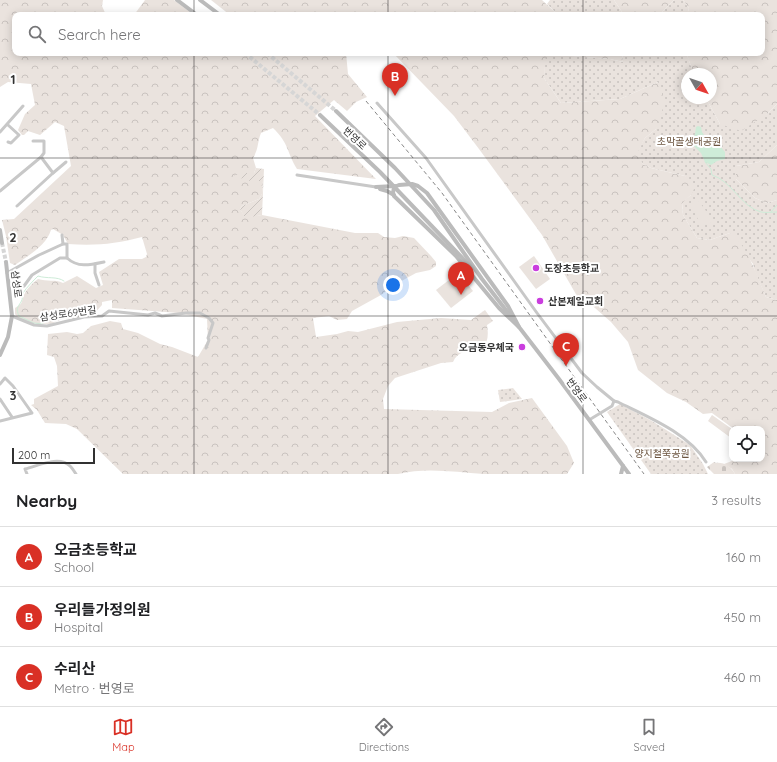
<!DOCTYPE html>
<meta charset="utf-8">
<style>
:root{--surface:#fff;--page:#f2f2f2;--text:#202124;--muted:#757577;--line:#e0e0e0;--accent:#d93025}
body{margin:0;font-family:Quicksand,"Noto Sans KR",sans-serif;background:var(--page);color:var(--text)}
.controls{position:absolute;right:12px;bottom:12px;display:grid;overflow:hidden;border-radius:8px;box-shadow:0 2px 10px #0003}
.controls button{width:36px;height:36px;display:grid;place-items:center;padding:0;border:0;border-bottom:1px solid var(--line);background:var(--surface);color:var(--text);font:20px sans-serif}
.compass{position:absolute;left:681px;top:68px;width:36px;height:36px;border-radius:50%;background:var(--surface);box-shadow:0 2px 10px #0003;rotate:130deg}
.scale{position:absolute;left:12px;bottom:10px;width:83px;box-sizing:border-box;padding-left:4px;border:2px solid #313131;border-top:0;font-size:11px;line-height:14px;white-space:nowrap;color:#313131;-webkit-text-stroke:3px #fff;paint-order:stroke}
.you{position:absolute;left:393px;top:285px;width:14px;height:14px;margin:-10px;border:3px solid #fff;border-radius:50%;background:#1a73e8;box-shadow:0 0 0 6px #1a73e833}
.badge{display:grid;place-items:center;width:26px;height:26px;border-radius:50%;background:var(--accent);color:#fff;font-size:13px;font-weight:700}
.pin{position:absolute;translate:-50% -33px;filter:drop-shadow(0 1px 2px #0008)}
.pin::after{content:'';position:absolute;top:21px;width:14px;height:12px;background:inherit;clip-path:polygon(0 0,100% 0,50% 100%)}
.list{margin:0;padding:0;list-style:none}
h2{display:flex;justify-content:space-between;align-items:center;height:52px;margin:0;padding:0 16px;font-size:17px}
h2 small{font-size:13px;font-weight:400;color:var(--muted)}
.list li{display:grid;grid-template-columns:26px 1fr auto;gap:12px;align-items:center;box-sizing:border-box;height:60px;padding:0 16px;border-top:1px solid var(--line)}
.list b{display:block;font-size:15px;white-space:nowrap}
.list p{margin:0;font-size:13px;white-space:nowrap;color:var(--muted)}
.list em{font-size:13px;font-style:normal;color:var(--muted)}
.icon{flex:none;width:22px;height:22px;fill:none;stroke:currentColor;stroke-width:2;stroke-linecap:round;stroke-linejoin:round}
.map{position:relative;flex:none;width:777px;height:474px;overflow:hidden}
.search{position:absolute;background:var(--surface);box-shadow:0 2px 10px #0003;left:12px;right:12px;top:12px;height:44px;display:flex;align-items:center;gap:10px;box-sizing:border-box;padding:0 14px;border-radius:8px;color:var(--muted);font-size:15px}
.sheet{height:232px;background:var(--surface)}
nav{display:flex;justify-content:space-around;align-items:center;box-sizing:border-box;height:56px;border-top:1px solid var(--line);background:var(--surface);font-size:11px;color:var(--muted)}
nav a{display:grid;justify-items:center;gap:2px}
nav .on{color:var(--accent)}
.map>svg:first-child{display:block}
.grass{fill:url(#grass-dots)}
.forest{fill:url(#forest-crowns)}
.cemetery{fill:url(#cemetery-stones)}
.garden{fill:url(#garden-furrows)}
.pitch{fill:#eae3de}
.water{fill:#ceecd8}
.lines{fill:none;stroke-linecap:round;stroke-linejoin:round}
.stream{stroke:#ceecd8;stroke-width:1}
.secondary-tunnel{stroke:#d6d6d6;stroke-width:4;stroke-dasharray:4 2;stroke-linecap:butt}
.street{stroke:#c8c8c8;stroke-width:3}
.secondary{stroke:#bbb;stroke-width:4}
.rail{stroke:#868686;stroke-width:1;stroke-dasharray:4 3;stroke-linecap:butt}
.grid{fill:none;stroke:#313131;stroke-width:1;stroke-opacity:0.55}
.poi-dot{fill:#ca3dde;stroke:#fff;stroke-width:1.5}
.labels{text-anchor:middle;stroke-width:4;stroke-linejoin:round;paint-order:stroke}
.street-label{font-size:10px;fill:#313131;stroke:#fff}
.park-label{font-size:10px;fill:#6c5540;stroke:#fff}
.poi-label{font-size:10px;font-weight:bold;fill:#313131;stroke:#fff;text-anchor:start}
.grid-label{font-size:13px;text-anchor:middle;font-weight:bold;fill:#313131;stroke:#fff;stroke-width:4;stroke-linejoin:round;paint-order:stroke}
</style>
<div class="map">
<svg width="777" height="474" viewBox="0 0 777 474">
<defs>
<pattern id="grass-dots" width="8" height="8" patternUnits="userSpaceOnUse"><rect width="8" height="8" fill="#eae3de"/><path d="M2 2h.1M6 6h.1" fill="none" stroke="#c9c3bf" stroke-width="1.8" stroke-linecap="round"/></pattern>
<pattern id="forest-crowns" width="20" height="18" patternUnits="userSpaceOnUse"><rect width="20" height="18" fill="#eae3de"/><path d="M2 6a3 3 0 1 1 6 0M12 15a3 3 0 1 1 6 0" fill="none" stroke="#c9c3bf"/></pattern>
<pattern id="cemetery-stones" width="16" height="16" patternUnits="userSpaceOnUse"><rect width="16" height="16" fill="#eae3de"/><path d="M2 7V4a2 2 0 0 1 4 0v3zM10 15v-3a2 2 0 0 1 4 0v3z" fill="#c9c3bf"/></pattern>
<pattern id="garden-furrows" width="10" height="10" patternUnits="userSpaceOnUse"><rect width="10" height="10" fill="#eae3de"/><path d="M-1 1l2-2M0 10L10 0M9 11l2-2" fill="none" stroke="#c9c3bf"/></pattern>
</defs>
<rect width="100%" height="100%" fill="#fff"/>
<g class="grass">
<polygon points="550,0 614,0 624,15 558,15 547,4"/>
<polygon points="674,0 683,0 689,8 687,15 659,15"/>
<polygon points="622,53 686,53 694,74 687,74 687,98 706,98 720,124 767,114 777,104 777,145 759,162 736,166 736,179 755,198 767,203 777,200 777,300 766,297 755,272 753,264 730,233 710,240 697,238 683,215 682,202 691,195 685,176 651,168 643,164 636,154 645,138 656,129 658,82 620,99 561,103 544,78 545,54 610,59 623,62"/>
<polygon points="513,388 522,399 500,402 498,390"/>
<polygon points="620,404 652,421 690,445 703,464 708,474 651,474 607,412"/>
</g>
<g class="forest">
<path d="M 0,0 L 103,0 L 102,6 L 106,15 L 15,15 L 15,53 L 346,53 L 348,74 L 367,97 L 356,102 L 347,111 L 334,100 L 315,116 L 376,179 L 297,169 C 287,153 289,143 273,128 L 261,133 C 257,143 259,148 253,158 L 256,168 L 254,173 L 240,173 L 250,181 L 263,181 L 262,194 L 259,199 L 242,206 L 240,209 L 245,217 L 262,215 L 355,233 L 378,233 L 384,237 L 395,238 L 403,236 L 414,238 L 431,256 L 436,262 L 436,266 L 430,270 L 416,273 L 396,284 L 381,295 L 352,311 L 347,319 L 337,320 L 329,316 L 313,318 L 316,337 L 337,334 L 348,331 L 358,332 L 397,322 L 441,318 L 471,320 L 485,310 L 493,321 L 487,325 C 493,362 463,340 453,362 L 441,363 L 395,378 L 388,386 L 383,399 L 384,409 L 492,412 L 509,403 L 532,398 L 567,446 L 574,463 L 567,474 C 539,474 511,474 484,474 C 455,472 426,467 398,474 L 123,474 L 77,429 L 66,424 L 45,423 L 37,410 L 31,405 L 34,404 L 34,399 L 58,386 L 57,366 L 54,357 L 47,355 L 48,334 L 67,332 L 77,334 L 83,333 L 91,326 L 110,321 L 121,323 L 123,329 L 138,333 L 160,344 L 172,347 L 198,357 L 208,340 L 207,319 L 179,313 L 112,308 L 112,300 L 102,302 L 102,305 L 92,316 L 62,319 L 51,324 L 31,323 L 17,317 L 15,314 L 15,308 C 24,303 21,302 24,295 C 27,288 33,283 38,279 C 47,282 55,279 63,283 L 77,276 L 96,288 L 103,285 L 99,272 L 119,259 L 142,259 L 146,257 L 147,254 L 142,237 C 116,244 95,246 68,244 L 63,235 L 53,229 L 51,230 C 46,246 29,255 15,265 L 10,263 L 6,236 L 2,220 L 14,219 L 71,166 L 64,126 L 55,122 L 40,135 L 28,131 L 24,135 L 22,135 L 18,130 L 25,114 L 35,105 L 31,84 L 8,82 L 0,87 Z"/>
<polygon points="145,0 174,0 194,15 134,15"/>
<polygon points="211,0 542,0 558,15 230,15"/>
<polygon points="614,0 674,0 659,15 624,15"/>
<polygon points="683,0 777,0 777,104 767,114 741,131 720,124 706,98 711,98 711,74 694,74 686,53 762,53 762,15 687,15 689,8"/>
<path d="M 393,53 L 622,53 L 623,62 L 610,59 L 546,54 L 544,78 L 561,103 L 620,99 L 658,82 L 665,102 L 656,129 L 645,138 L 637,154 L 643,164 L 651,168 L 685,176 L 695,187 L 691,195 L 682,203 L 683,215 L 697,238 L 710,240 L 730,233 C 746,242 758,279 766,297 L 777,300 L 777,474 L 735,474 L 732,469 L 724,464 L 732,461 L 734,459 L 762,459 L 762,429 L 734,429 L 712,413 L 703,414 L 686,402 L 667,393 L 638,370 L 628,342 L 611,322 L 587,301 L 577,296 L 542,235 L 479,149 L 454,116 Z"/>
<polygon points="777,145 777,200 767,203 755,198 736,179 736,166 759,162"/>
</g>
<path class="cemetery" d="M 714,462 L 716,463 C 724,462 731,467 735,474 L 714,474 L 707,467 Z"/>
<polygon class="garden" points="256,168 264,169 262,215 245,218 240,209 242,206 259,199 262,194 263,181 250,181 234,176 240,173 254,173"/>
<g class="pitch">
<polygon points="698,200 714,222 703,225 699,221 691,206 695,201"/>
<polygon points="534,256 550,279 536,289 519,267"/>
<polygon points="458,273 473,291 451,308 436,290"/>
<polygon points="712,415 732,429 731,438 708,421"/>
</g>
<polygon class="water" points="698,126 701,127 702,132 704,135 712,137 725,152 725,159 717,161 711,165 705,162 701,153 694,146 692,141 695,134 696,127"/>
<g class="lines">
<g class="stream">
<path d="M 705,162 L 711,169 L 712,175 C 732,181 741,207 761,212 C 766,213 772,212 777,212"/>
<polyline points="771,212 777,205"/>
<path d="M 43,324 L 34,323 L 19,316 C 16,309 17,308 21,302 C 23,299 22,296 23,293 C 27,287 33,281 38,276 C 47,279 57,276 64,281"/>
</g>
<g class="secondary-tunnel">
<polyline points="245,53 320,115"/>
<polyline points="267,53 336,111"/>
<polyline points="2,243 6,262"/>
</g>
<g class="street">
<path d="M 377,103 L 426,158 L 537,313 L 582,373 L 597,387 L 614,401 L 618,402 C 648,417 688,433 706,462"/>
<polyline points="0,132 23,106"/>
<polyline points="33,141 44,141 44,153 41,157"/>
<polyline points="8,142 11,143 19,135 8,125"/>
<polyline points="53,173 66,162"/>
<polyline points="297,175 376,187"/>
<polyline points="0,191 41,157 53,173 17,206"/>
<path d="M 63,244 L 67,244 L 67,258 C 78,268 90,265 104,262"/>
<polyline points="95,264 95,273 99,285"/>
<polyline points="7,273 39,255 63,244 62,235"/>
<polyline points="19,296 18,288 24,286 32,275 60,258 67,258"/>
<polyline points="12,316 34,325 47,326 84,317 102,316 109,311 148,315 155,313 162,316 186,313 200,313 209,318 213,323 208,338 209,340 206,348"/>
<polyline points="0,384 5,378 13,386 32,413 0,421"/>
<polyline points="0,399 12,417"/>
<polyline points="589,420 612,406 614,401"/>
<path d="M 27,474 L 25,469 C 38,466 59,455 70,466 C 72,468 74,471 76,474"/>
</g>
<g class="secondary">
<polyline points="177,0 197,15"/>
<polyline points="200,0 220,15"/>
<polyline points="336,111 395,168 434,210 482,279 559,379 629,474"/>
<polyline points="320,115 380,172 472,268"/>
<polygon points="412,184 418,186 427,193 508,306 519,327 499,308 456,256 394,196 393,193 394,187 399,185"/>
<polyline points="376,187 395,186"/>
<polyline points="380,189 387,191 394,195"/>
<polyline points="0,230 2,243"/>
<polyline points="0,355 8,337 12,316 6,262"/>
<polyline points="621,474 623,466"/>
</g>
<polyline class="rail" points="366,101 442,193 644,474"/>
</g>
<path class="grid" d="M 194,0 L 194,15M 388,0 L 388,15M 583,0 L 583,15M 194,53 L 194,474M 388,53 L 388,474M 583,53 L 583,474M 0,158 L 777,158M 0,316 L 777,316"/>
<g class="poi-dot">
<circle cx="536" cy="268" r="4"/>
<circle cx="540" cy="301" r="4"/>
<circle cx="522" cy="347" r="4"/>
</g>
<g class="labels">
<g class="street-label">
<text transform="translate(355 138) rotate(43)" y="4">번영로</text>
<text transform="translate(17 284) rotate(83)" y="4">삼성로</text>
<text transform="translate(68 313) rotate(-8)" y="4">삼성로69번길</text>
<text transform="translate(577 390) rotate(54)" y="4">번영로</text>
</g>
<g class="park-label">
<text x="689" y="145">초막골생태공원</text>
<text x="662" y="457">양지철쭉공원</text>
</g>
<g class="poi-label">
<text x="544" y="272">도장초등학교</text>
<text x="548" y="305">산본제일교회</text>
<text x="514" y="351" text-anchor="end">오금동우체국</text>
</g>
</g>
<g class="grid-label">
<text x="13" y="84">1</text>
<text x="13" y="242">2</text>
<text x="13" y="400">3</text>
</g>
</svg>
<div class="controls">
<button><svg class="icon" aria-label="locate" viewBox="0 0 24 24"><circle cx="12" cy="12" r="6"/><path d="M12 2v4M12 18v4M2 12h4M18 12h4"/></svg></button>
</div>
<svg class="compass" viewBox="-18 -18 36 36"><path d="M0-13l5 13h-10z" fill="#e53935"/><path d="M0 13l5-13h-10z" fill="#757577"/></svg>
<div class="scale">200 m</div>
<div class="you"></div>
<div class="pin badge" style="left:461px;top:295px">A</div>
<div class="pin badge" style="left:395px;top:96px">B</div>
<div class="pin badge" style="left:566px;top:366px">C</div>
<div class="search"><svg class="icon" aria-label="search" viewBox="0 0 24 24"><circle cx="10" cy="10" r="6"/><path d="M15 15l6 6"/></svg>Search here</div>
</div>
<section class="sheet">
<h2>Nearby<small>3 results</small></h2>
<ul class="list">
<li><span class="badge">A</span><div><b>오금초등학교</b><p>School</p></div><em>160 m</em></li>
<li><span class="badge">B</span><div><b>우리들가정의원</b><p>Hospital</p></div><em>450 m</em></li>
<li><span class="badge">C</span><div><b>수리산</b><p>Metro · 번영로</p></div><em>460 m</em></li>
</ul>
</section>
<nav>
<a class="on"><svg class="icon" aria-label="map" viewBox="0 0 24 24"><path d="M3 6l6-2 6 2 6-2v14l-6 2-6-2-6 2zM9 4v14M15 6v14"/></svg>Map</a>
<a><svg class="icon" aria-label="directions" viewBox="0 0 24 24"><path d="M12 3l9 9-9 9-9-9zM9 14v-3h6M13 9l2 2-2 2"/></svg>Directions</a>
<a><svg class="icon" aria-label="saved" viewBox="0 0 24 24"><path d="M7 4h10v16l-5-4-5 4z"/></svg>Saved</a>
</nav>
